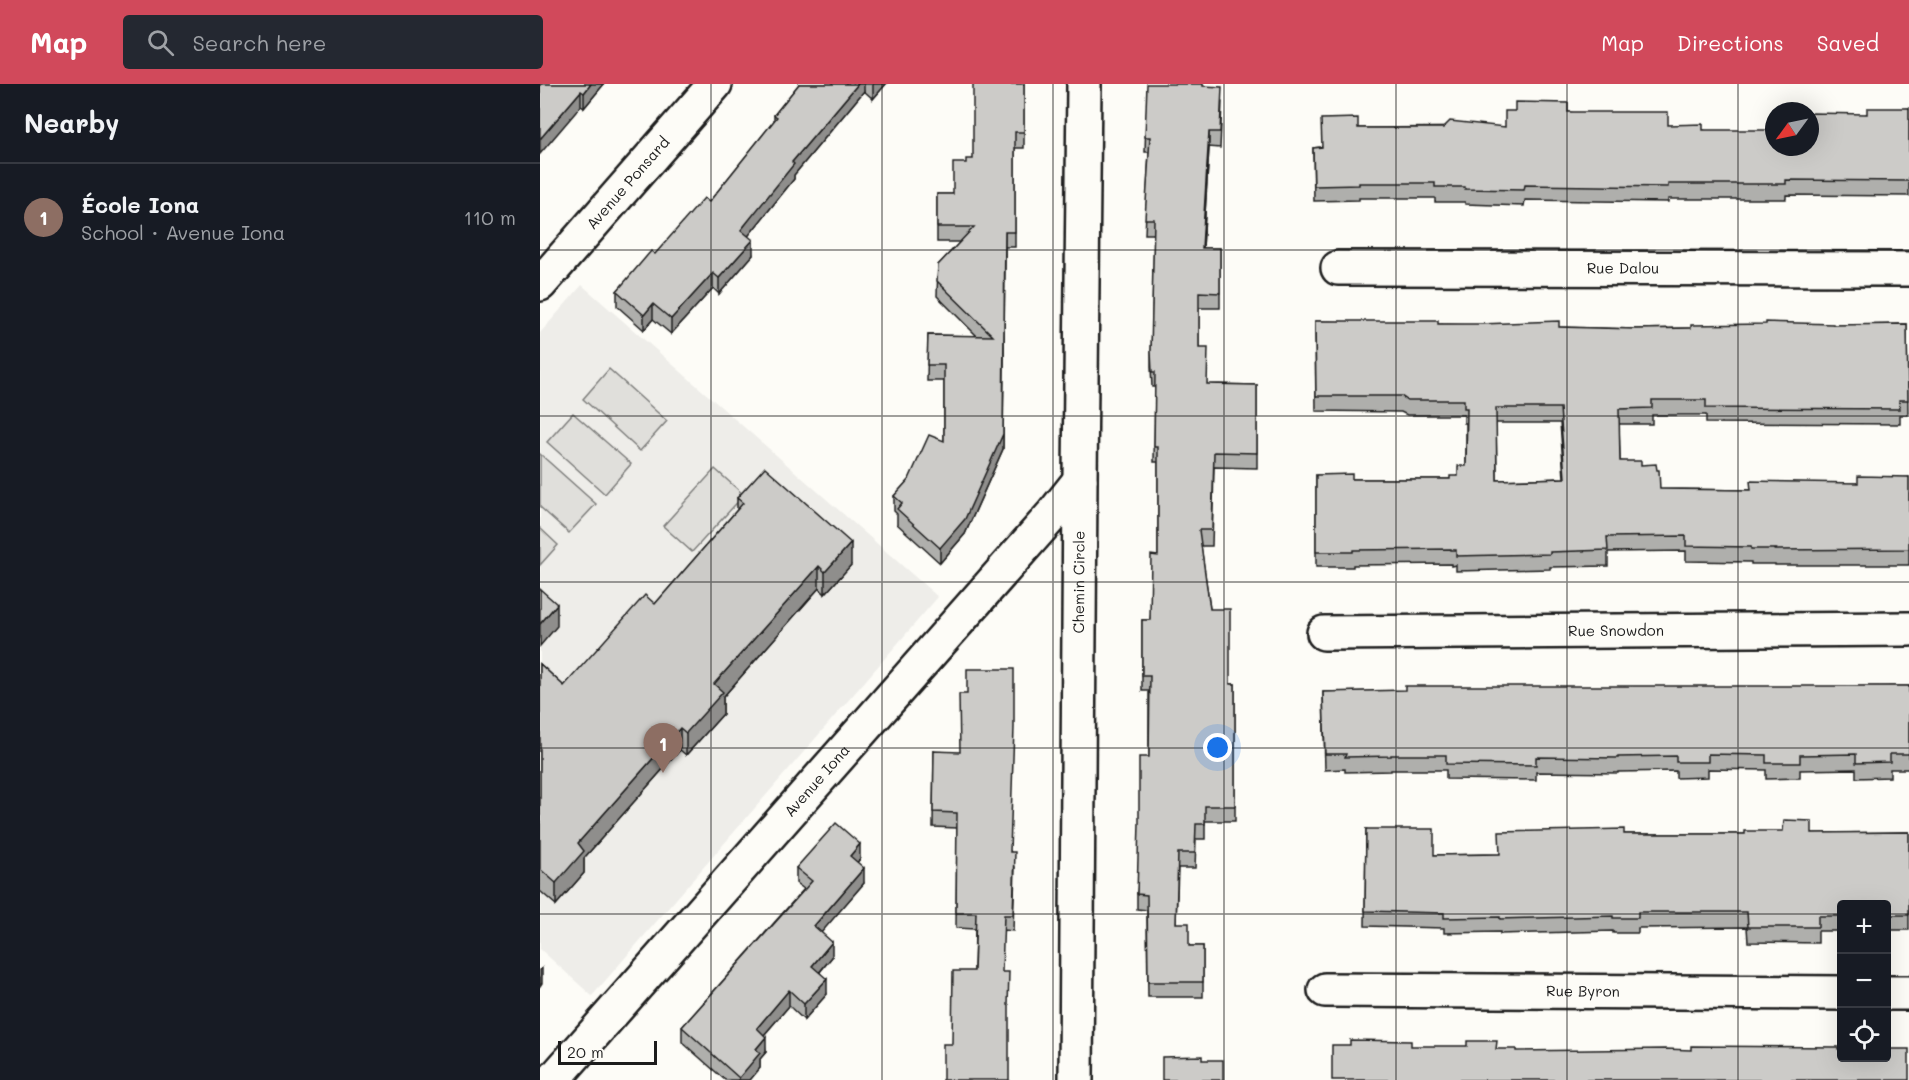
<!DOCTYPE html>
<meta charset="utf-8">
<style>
:root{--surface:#171b24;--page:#242831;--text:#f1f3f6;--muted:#9ea1a6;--line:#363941;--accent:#d1495b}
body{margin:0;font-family:Mali,sans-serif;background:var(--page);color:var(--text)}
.controls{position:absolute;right:18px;bottom:18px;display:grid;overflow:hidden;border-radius:6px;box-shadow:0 6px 24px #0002}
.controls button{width:54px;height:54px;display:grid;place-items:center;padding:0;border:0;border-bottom:2px solid var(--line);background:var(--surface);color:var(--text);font:30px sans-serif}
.compass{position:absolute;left:1225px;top:18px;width:54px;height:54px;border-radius:50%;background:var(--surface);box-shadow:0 6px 24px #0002;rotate:237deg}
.scale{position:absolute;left:18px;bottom:15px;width:99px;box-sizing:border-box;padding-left:6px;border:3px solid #1c1c1c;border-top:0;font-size:16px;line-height:21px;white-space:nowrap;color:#1c1c1c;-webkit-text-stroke:4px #fdfcf7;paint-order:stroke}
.you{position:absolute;left:678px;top:664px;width:21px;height:21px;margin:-15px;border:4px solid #fff;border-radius:50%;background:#1a73e8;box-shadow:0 0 0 9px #1a73e833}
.badge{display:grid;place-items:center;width:39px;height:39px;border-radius:50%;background:var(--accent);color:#fff;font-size:20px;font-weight:700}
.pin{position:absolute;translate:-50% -50px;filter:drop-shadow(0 2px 3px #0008)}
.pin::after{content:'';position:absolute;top:32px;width:21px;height:18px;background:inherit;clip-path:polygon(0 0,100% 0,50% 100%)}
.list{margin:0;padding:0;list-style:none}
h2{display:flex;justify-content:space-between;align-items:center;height:78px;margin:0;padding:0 24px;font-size:26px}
h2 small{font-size:20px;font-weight:400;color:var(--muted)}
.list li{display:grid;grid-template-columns:39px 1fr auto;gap:18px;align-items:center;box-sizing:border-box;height:108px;padding:0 24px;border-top:2px solid var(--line)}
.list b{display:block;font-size:22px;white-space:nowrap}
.list p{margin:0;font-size:20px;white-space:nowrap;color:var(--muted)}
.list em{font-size:20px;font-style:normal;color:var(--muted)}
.icon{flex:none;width:33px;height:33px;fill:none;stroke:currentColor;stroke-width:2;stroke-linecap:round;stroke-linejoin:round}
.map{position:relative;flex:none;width:1369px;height:996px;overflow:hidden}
header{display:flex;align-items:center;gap:36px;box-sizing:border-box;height:84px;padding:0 30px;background:var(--accent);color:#fff}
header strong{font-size:28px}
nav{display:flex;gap:33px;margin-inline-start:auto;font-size:21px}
.search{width:420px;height:54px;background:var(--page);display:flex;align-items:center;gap:15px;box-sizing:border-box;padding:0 21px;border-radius:6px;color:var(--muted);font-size:22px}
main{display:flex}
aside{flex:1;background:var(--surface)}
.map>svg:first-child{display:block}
.built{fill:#eeede9}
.green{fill:#e0dfdb;stroke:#7e7e7c;stroke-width:1.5}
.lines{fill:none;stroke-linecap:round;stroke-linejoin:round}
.street-casing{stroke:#1c1c1c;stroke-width:38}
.street{stroke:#fdfcf7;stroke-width:33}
.wall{fill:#afafac;stroke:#1c1c1c;stroke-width:1.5;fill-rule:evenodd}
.shaded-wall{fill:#8f8e8c;stroke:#1c1c1c;stroke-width:1.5}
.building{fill:#cccbc8;stroke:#1c1c1c;stroke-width:1.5;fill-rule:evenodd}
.grid{fill:none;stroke:#1c1c1c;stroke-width:1.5;stroke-opacity:0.55}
.labels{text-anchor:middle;stroke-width:4.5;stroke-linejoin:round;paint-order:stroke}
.street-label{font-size:15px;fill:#1c1c1c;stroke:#fdfcf7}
</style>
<header>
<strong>Map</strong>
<div class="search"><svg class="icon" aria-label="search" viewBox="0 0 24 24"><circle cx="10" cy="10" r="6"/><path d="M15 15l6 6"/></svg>Search here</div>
<nav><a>Map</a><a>Directions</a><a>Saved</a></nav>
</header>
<main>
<aside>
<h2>Nearby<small></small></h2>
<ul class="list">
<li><span class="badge" style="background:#8d6e63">1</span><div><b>École Iona</b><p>School · Avenue Iona</p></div><em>110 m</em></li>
</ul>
</aside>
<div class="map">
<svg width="1369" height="996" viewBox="0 0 1369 996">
<rect width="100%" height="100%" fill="#fdfcf7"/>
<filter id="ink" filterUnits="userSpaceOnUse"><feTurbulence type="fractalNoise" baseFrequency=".0167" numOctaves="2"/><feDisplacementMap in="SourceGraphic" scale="12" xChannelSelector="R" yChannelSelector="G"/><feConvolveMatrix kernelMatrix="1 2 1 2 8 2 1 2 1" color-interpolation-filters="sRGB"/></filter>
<g filter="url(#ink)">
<polygon class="built" points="42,201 398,513 52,912 0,865 0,249"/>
<g class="green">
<polygon points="69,285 127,337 100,367 43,315"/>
<polygon points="33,329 91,380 65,410 7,358"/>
<polygon points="0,370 56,420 29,449 0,423"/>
<polygon points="175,385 204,411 152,468 123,442"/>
<polygon points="0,444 18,461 0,481"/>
</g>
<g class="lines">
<defs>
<g id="street">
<path id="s1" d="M 798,184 L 1369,185"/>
<path id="s2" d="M 0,200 L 175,0"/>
<path id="s3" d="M 784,549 L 1369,545"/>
<path id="s4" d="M 785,906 L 1302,909"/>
<polyline points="1346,909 1369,909"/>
<path id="s5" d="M 13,996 L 513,430 L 540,396"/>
<path id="s6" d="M 536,996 L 540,396 L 544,0"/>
</g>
</defs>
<use href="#street" class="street-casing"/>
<use href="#street" class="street"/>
</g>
<g class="wall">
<polygon points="0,0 64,0 44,24 41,22"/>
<polygon points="259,0 346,0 333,15 324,7 254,91 254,95 208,152 213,171 179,210 173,204 131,250 113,235 104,246 77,222 77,207 169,118 234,37 234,31"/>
<polygon points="484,0 484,64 475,64 475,163 465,163 463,365 425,450 400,479 357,440 357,430 354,427 354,412 404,357 404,297 387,297 388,251 437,252 397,212 398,181 420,158 397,158 397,110 413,110 426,79 433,75"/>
<polygon points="663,2 682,18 680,64 669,63 663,164 680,164 680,224 659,224 659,264 667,300 717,301 717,384 674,383 672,462 661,462 670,525 690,600 695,600 695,737 665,737 665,755 656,755 655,784 638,784 636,839 649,862 663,862 663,913 608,913 607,826 597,825 597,810 609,673 609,607 602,607 602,536 610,536 618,472 618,378 614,378 615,303 612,303 611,283 614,150 605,150 609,68 605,68 606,35"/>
<polygon points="1369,24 1369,112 1246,111 1246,115 1128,115 1128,118 985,116 984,122 925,120 925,118 895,118 895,114 819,114 819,116 774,117 773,64 781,63 818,44 965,43 1028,28 1163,46 1234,63 1327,30"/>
<path d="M 775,237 L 1096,245 L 1151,244 L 1367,240 L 1368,331 L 1360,331 L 1360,340 L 1166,339 L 1166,331 L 1112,331 L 1112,340 L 1079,340 L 1080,377 L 1101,381 L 1120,405 L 1211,406 L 1318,399 L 1369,393 L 1369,481 L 1235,481 L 1235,480 L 1211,480 L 1211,478 L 1146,477 L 1146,467 L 1068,468 L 1068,482 L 1010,483 L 1010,485 L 916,487 L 916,481 L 911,482 L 911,480 L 813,481 L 813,483 L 776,483 L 776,391 L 812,395 L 910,395 L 918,392 L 926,382 L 926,339 L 924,339 L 924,331 L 867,331 L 861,328 L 776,327 ZM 956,339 L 1020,339 L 1024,394 L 957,396 Z"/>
<polygon points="197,414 311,481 285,510 279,504 183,613 183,630 146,671 140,666 44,774 44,789 16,821 0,807 0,580 24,602 115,520 197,426"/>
<polygon points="1369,602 1369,685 1350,685 1350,693 1316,694 1316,685 1260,686 1260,694 1226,695 1226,686 1168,685 1168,693 1136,694 1136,687 1078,688 1078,689 996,688 996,696 906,695 906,686 851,686 851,687 805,688 805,685 785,686 783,608"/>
<polygon points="394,667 471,768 475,783 473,847 464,846 412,960 434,887 435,845 416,844 417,744 393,743"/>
<polygon points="826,745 894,771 959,770 1084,750 1205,750 1369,748 1369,846 1347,846 1347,820 1302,820 1302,847 1278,847 1278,859 1208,858 1207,843 1098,844 1098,849 1073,849 1073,847 960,850 960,848 904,849 904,844 825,842"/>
<polygon points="320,775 317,778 324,799 281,848 292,873 280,888 287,910 264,936 249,922 224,951 226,968 220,975 220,984 210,996 185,996 142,958 142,943 264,805 256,799 256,784"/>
</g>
<g class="shaded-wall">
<polygon points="51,0 64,0 44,24 44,9"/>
<polygon points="318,0 324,0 324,7 254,91 254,95 201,161 201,146 252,78"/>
<polygon points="333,0 346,0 333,15"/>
<polygon points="41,7 41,22 0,70 0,55"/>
<polygon points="669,48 669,63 662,180 662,164"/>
<polygon points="465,148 463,365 425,450 400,479 400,464 463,350"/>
<polygon points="213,156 213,171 179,210 179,194"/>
<polygon points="173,189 173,204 131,250 131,235"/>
<polygon points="113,220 113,235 104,246 104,231"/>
<polygon points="311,459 311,481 285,510 285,488"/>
<polygon points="279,482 279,504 183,613 183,630 146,671 146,649 174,600"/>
<polygon points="17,520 17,542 0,562 0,540"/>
<polygon points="140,644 140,666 44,774 44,789 16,821 16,799 38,759"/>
<polygon points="320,760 320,775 310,787 310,772"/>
<polygon points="324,784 324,799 274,857 274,842"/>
<polygon points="292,858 292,873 272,897 272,882"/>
<polygon points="2,884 2,899 0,902 0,886"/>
<polygon points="287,895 287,910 264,936 264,920"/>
<polygon points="249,906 249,922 217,959 217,944"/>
<polygon points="226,953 226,968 220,975 220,984 210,996 199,996 199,994 216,965"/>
</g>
<g class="building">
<polygon points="0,0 51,0 44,9 41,7 0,55"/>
<polygon points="259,0 318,0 252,78 254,80 201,146 213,156 179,194 173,189 131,235 113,220 104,231 77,207 111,167 115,170 164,114 169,118 237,33 234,31"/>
<polygon points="433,0 484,0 484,48 475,48 475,148 465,148 463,350 425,435 400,464 357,425 362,419 354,412 369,395 389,351 404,357 404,281 387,281 388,251 453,252 397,197 398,181 434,143 397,143 397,110 413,110 413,79 426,79 426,75 433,75"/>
<polygon points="607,0 663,0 663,2 682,3 680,48 669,48 662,164 680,164 680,209 659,208 659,264 668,264 667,300 717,301 717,369 674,368 672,446 659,446 670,525 690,525 690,600 695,600 695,722 665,722 665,740 656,740 655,769 638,769 636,839 649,839 649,862 663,862 663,898 608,898 607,811 597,810 599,739 599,673 609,673 610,592 602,592 602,536 610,536 611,471 618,472 618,363 614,363 615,288 612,288 611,268 614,135 605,135 610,53 605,53"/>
<polygon points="975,18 1028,19 1028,28 1128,28 1128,41 1163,40 1163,46 1234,46 1234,63 1270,63 1270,29 1327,30 1327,24 1369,24 1369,97 1246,96 1246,100 1128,100 1128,103 985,101 984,106 925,105 925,103 895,103 895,99 819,99 819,101 774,102 773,64 782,63 781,35 818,34 818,44 903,44 910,37 965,43 965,27 975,27"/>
<path d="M 775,237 L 898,237 L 898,240 L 941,240 L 1019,237 L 1019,243 L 1096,245 L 1151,244 L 1151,241 L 1226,240 L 1226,238 L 1293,240 L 1293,241 L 1367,240 L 1368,316 L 1359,316 L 1360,325 L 1166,324 L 1166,316 L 1112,316 L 1112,324 L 1079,325 L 1080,377 L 1101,377 L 1101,381 L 1116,380 L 1117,386 L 1119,386 L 1120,405 L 1211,406 L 1210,397 L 1318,399 L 1318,392 L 1369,393 L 1369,465 L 1235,466 L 1236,465 L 1211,465 L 1211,463 L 1146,462 L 1146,452 L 1067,453 L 1068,466 L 1010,468 L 1010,470 L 916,472 L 916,466 L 911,466 L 911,465 L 813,466 L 813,468 L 776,468 L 776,391 L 812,390 L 812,395 L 910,395 L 910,392 L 918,392 L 918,382 L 926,382 L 927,324 L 924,324 L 924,316 L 867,316 L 861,312 L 776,312 ZM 956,324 L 1020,324 L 1025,394 L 957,396 Z"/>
<polygon points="225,383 311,459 285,488 279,482 174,600 183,608 146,649 140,644 38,759 44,767 16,799 0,785 0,580 24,602 105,511 115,520 203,419 197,414"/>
<polygon points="0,505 17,520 0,540"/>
<polygon points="427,585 474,585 474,643 470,768 475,768 473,831 464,831 462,888 469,888 468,921 469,921 469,996 403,996 403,960 412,960 413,887 434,887 436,829 416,829 417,729 393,728 394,667 420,668 419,610 427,610"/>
<polygon points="865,602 1369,602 1369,670 1350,670 1350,678 1316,679 1316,670 1260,671 1260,679 1226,679 1226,671 1168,670 1168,678 1136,678 1136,672 1078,673 1078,674 996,673 996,681 906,680 906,671 851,671 851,672 805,673 806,670 785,670 783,608 865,606"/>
<polygon points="1244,736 1272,737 1272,749 1369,748 1369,831 1347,831 1347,820 1302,820 1302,832 1278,832 1278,843 1208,843 1207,828 1098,828 1098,834 1073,834 1073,832 960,835 960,833 904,834 904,829 825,827 826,745 894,745 894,771 960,770 959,748 1084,745 1084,750 1205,750 1205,747 1243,747"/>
<polygon points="296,739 320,760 310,772 324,784 274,842 292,858 272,882 287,895 264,920 249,906 217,944 226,953 216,965 220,969 199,994 142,943 272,797 256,784"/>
<polygon points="810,956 871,957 871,962 927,962 927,957 957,957 956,965 976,965 976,967 1125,965 1151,966 1151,962 1298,963 1298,965 1302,965 1302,974 1347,974 1347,965 1369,965 1369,996 792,996 792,961 810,961"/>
<polygon points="662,972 662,976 683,976 683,996 622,996 622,973"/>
</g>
</g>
<path class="grid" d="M 171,0 L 171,996M 342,0 L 342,996M 513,0 L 513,996M 684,0 L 684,996M 856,0 L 856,996M 1027,0 L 1027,996M 1198,0 L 1198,996M 0,166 L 1369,166M 0,332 L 1369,332M 0,498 L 1369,498M 0,664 L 1369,664M 0,830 L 1302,830M 1346,830 L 1369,830"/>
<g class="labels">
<g class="street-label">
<text dy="5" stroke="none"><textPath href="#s2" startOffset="134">Avenue Ponsard</textPath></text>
<text dy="5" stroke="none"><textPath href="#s1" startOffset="285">Rue Dalou</textPath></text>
<text dy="5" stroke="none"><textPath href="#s6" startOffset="498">Chemin Circle</textPath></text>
<text dy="5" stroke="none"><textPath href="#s3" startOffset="292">Rue Snowdon</textPath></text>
<text dy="5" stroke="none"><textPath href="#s5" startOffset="399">Avenue Iona</textPath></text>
<text dy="5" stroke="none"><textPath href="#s4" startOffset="258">Rue Byron</textPath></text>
</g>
</g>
</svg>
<div class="controls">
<button>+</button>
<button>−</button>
<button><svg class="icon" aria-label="locate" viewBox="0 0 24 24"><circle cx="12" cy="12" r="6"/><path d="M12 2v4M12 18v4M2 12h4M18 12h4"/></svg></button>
</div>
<svg class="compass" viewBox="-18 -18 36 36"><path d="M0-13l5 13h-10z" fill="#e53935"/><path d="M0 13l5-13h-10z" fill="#9ea1a6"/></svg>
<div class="scale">20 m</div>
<div class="you"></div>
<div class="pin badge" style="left:123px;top:689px;background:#8d6e63">1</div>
</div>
</main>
